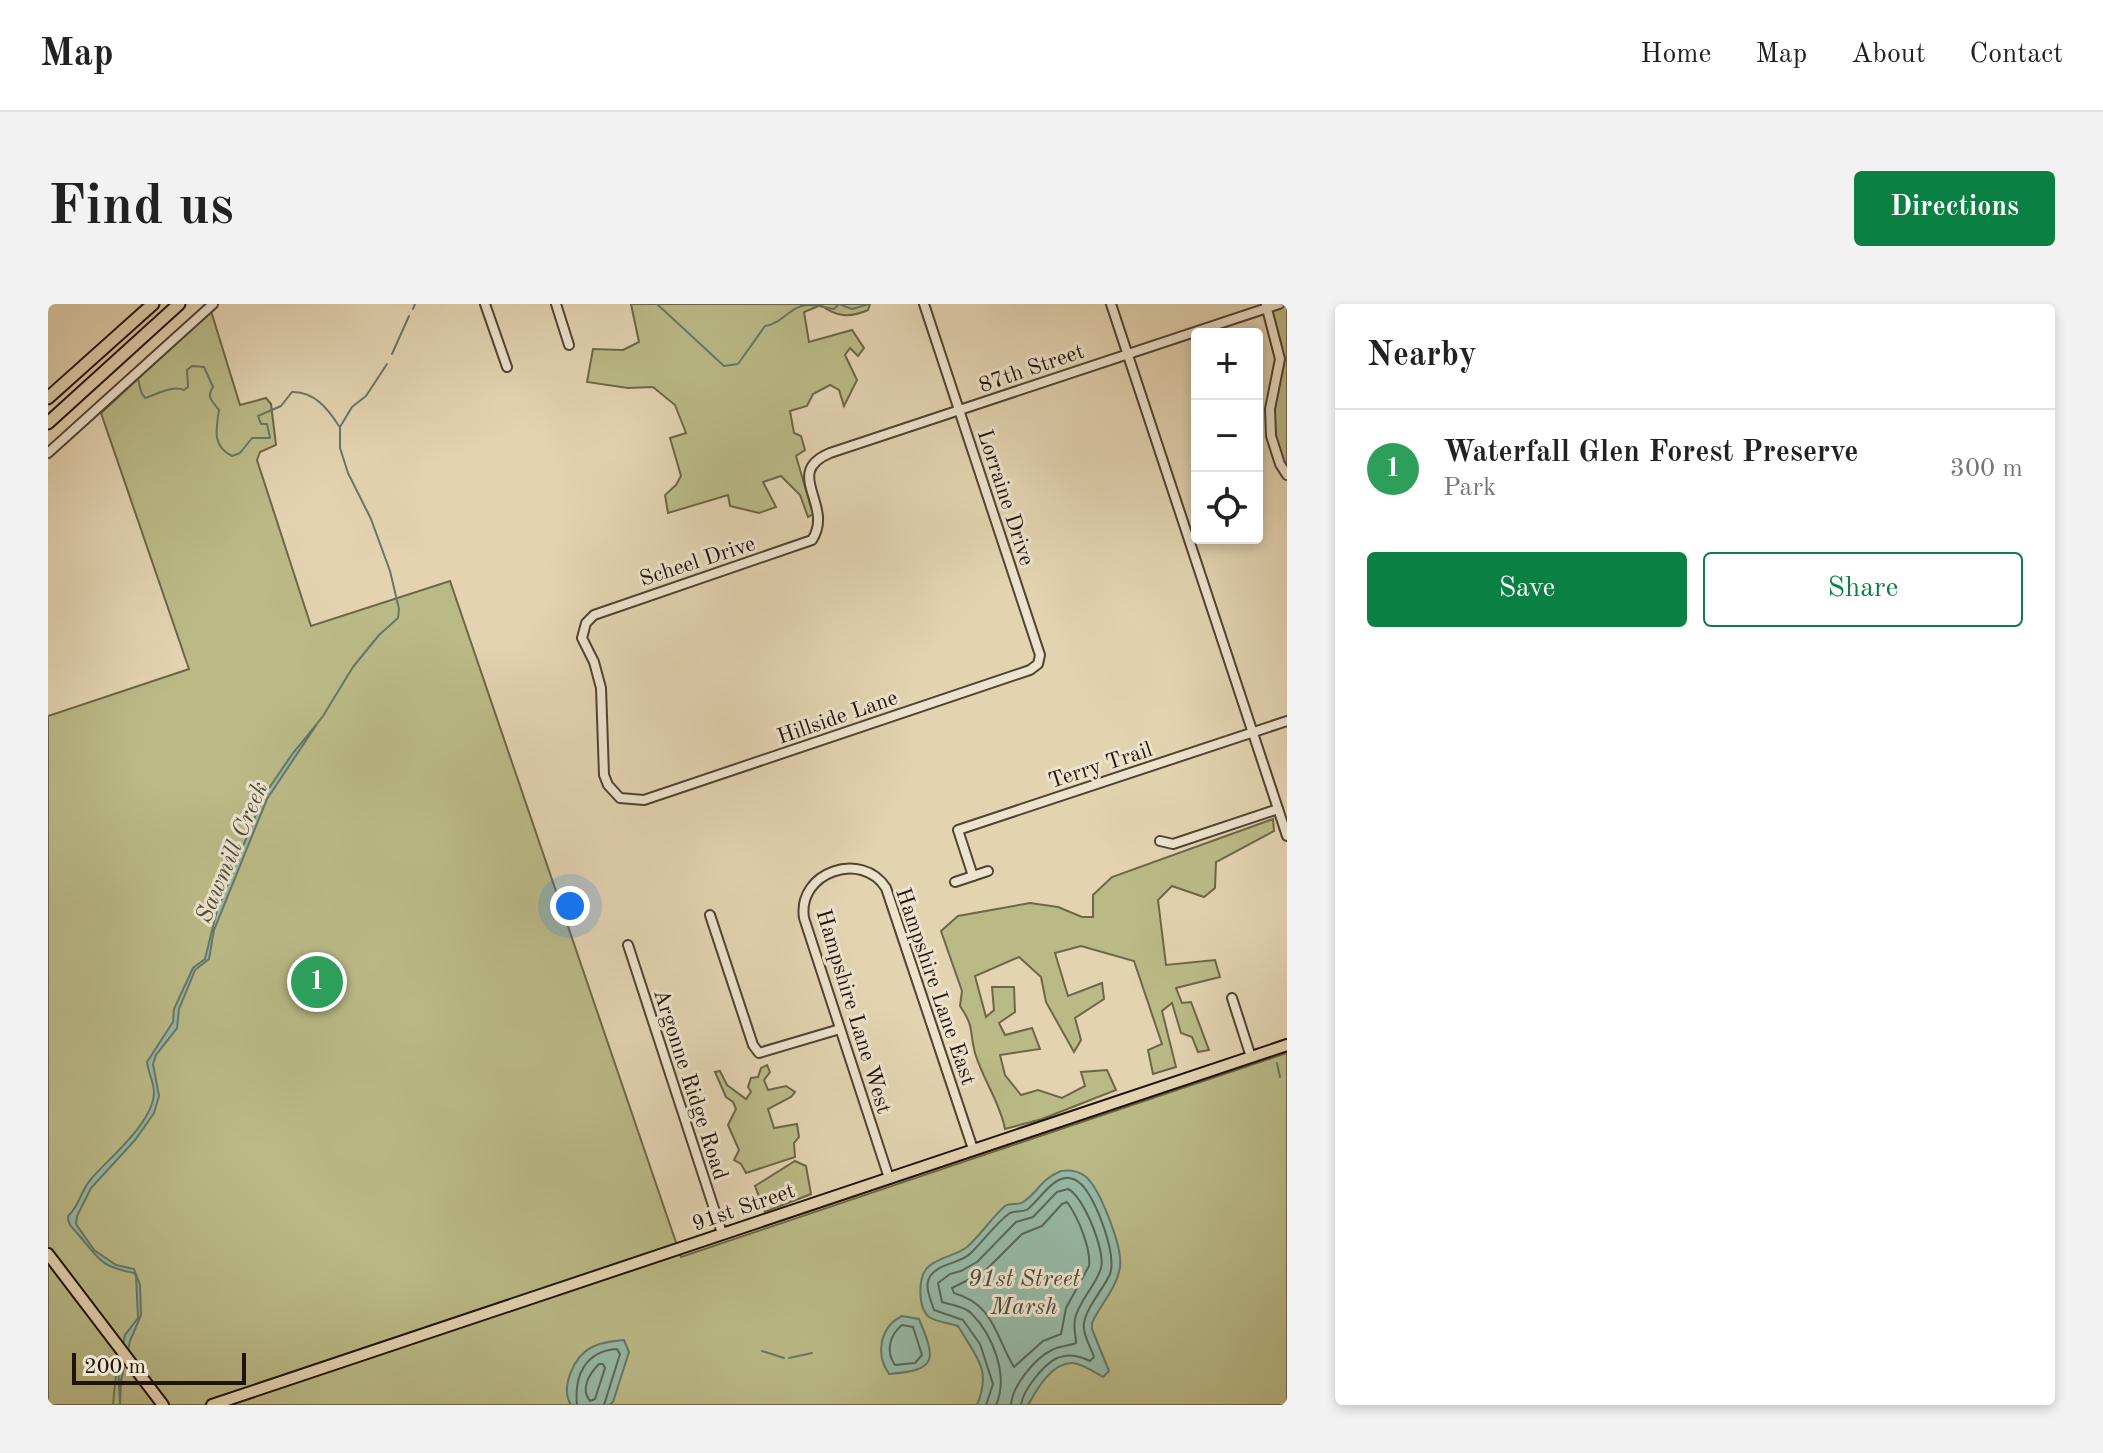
<!DOCTYPE html>
<meta charset="utf-8">
<style>
:root{--surface:#fff;--page:#f2f2f2;--text:#222;--muted:#767676;--line:#e0e0e0;--accent:#0b8043}
body{margin:0;font-family:"Old Standard TT",serif;background:var(--page);color:var(--text)}
.controls{position:absolute;right:24px;top:24px;display:grid;overflow:hidden;border-radius:8px;box-shadow:0 4px 12px #0003}
.controls button{width:72px;height:72px;display:grid;place-items:center;padding:0;border:0;border-bottom:2px solid var(--line);background:var(--surface);color:var(--text);font:40px sans-serif}
.scale{position:absolute;left:24px;bottom:20px;width:174px;box-sizing:border-box;padding-left:8px;border:4px solid #201309;border-top:0;font-size:22px;line-height:28px;white-space:nowrap;color:#201309;-webkit-text-stroke:6px #ede2cc;paint-order:stroke}
.you{position:absolute;left:522px;top:602px;width:28px;height:28px;margin:-20px;border:6px solid #fff;border-radius:50%;background:#1a73e8;box-shadow:0 0 0 12px #1a73e833}
.badge{display:grid;place-items:center;width:52px;height:52px;border-radius:50%;background:var(--accent);color:#fff;font-size:26px;font-weight:700}
.pin{position:absolute;translate:-50% -50%;border:4px solid #fff;box-shadow:0 2px 8px #0006}
.list{margin:0;padding:0;list-style:none}
h2{display:flex;justify-content:space-between;align-items:center;height:104px;margin:0;padding:0 32px;font-size:34px}
h2 small{font-size:26px;font-weight:400;color:var(--muted)}
.list li{display:grid;grid-template-columns:52px 1fr auto;gap:24px;align-items:center;box-sizing:border-box;height:120px;padding:0 32px;border-top:2px solid var(--line)}
.list b{display:block;font-size:30px;white-space:nowrap}
.list p{margin:0;font-size:26px;white-space:nowrap;color:var(--muted)}
.list em{font-size:26px;font-style:normal;color:var(--muted)}
.actions{display:flex;gap:16px;padding:24px 32px}
.actions a{flex:1;padding:18px 0;border:2px solid var(--accent);border-radius:8px;text-align:center;font-size:28px;color:var(--accent)}
.actions .main{background:var(--accent);color:#fff}
.icon{flex:none;width:44px;height:44px;fill:none;stroke:currentColor;stroke-width:2;stroke-linecap:round;stroke-linejoin:round}
.map{position:relative;flex:none;width:1239px;height:1101px;overflow:hidden;border-radius:8px}
header{display:flex;align-items:center;gap:48px;box-sizing:border-box;height:112px;padding:0 40px;background:var(--surface);border-bottom:2px solid var(--line)}
header strong{font-size:38px}
nav{display:flex;gap:44px;margin-inline-start:auto;font-size:28px}
.intro{display:flex;align-items:center;justify-content:space-between;box-sizing:border-box;height:192px;padding:0 48px}
h1{margin:0;font-size:56px}
.button{padding:20px 36px;border-radius:8px;background:var(--accent);color:#fff;font-size:28px;font-weight:700}
main{display:flex;gap:48px;padding:0 48px}
aside{flex:1;background:var(--surface);border-radius:8px;box-shadow:0 4px 12px #0003}
.map>svg:first-child{display:block}
.green{fill:#baba87;stroke:#6d6648;stroke-width:2}
.water{fill:#96b9a6;stroke:#677767;stroke-width:2}
.lines{fill:none;stroke-linecap:round;stroke-linejoin:round}
.shore{stroke:#5b6658;stroke-width:2}
.stream{stroke:#677767;stroke-width:2}
.minor-casing{stroke:#514333;stroke-width:12}
.major-casing{stroke:#201309;stroke-width:14}
.highway-casing{stroke:#201309;stroke-width:15}
.minor{stroke:#ede2cc;stroke-width:8}
.major{stroke:#e3d3b1;stroke-width:10}
.highway{stroke:#e3d3b1;stroke-width:11}
.labels{text-anchor:middle;stroke-width:6;stroke-linejoin:round;paint-order:stroke}
.street-label{font-size:22px;fill:#201309;stroke:#ede2cc}
.water-label{font-size:24px;font-style:italic;fill:#494d40;stroke:#ede2cc}
</style>
<header>
<strong>Map</strong>
<nav><a>Home</a><a>Map</a><a>About</a><a>Contact</a></nav>
</header>
<div class="intro"><h1>Find us</h1><a class="button">Directions</a></div>
<main>
<div class="map">
<svg width="1239" height="1101" viewBox="0 0 1239 1101">
<rect width="100%" height="100%" fill="#e3d3b1"/>
<filter id="stains"><feTurbulence type="fractalNoise" baseFrequency=".0025" numOctaves="4"/><feColorMatrix values="0 0 0 0 .2 0 0 0 0 .09 0 0 0 0 .02 0 0 0 .5 -.17"/></filter>
<radialGradient id="worn" r=".72"><stop offset=".6" stop-color="#630" stop-opacity="0"/><stop offset="1" stop-color="#630" stop-opacity=".3"/></radialGradient>
<g class="green">
<path d="M 583,0 L 822,0 L 820,6 C 802,14 788,13 773,1 L 756,8 L 761,38 L 804,26 L 816,44 L 810,52 L 802,44 L 797,51 L 809,76 L 796,102 L 791,86 L 782,81 L 765,90 L 759,102 L 742,107 L 746,129 L 753,132 L 757,146 L 748,152 L 765,210 L 760,213 L 752,191 L 733,172 L 715,178 L 728,203 L 711,209 L 682,202 L 680,191 L 620,209 L 617,191 L 628,181 L 633,172 L 622,134 L 638,129 L 627,101 L 605,83 L 580,84 L 539,78 L 545,45 L 575,46 L 591,38 Z"/>
<polygon points="1231,0 1239,0 1239,171 1222,125 1232,55 1219,4"/>
<polygon points="163,7 192,101 218,94 223,100 228,141 212,148 209,156 263,322 402,277 633,953 1239,749 1239,1101 0,1101 0,412 141,365 53,109"/>
<path d="M 1225,515 L 1226,527 L 1168,558 L 1167,584 L 1156,593 L 1124,582 L 1110,596 L 1118,661 L 1167,656 L 1172,673 L 1128,684 L 1134,699 L 1143,698 L 1161,746 L 1150,748 L 1144,733 L 1133,729 L 1124,699 L 1114,707 L 1128,763 L 1105,770 L 1100,746 L 1114,740 L 1086,657 L 1033,642 L 1007,649 L 1020,692 L 1054,679 L 1056,695 L 1027,714 L 1033,736 L 1026,748 L 998,698 L 993,673 L 971,653 L 927,672 L 938,713 L 946,706 L 944,683 L 966,683 L 967,708 L 951,719 L 957,731 L 984,724 L 992,745 L 952,751 L 957,771 L 973,791 L 990,786 L 1014,794 L 1037,782 L 1033,768 L 1059,766 L 1068,786 L 994,815 L 957,825 C 952,798 935,776 927,749 C 921,727 927,724 912,702 L 914,687 L 893,627 L 910,612 L 982,599 L 1010,603 L 1034,613 L 1045,613 L 1045,591 L 1064,573 Z"/>
<polygon points="719,761 722,768 716,776 720,786 738,782 747,788 743,793 720,805 726,824 749,820 751,833 746,839 747,853 698,869 693,860 686,856 691,846 680,821 688,805 685,798 678,793 667,768 672,767 679,781 698,795 703,788 700,783 703,774 710,773 713,764"/>
<polygon points="747,857 758,862 763,890 717,908 707,882"/>
</g>
<g class="water">
<path d="M 269,420 L 219,495 L 166,626 L 161,655 L 147,666 L 131,705 L 129,724 L 108,751 L 105,760 L 111,792 L 106,809 L 87,836 L 43,884 L 29,912 L 28,920 L 46,946 L 68,961 L 86,965 L 92,981 L 93,1011 L 82,1037 L 73,1077 L 72,1101 L 70,1062 L 77,1031 L 90,1014 L 88,972 L 86,969 C 50,962 51,954 29,929 C 23,922 20,921 20,912 C 31,903 33,886 43,875 C 61,854 105,819 106,789 C 106,778 100,768 99,758 L 125,718 L 126,705 L 145,664 L 157,655 L 169,606 L 215,493 L 245,449 Z"/>
<path d="M 1013,867 C 1021,866 1030,867 1037,872 C 1052,884 1075,944 1072,963 C 1069,984 1052,1001 1044,1019 L 1044,1025 L 1061,1067 L 1055,1073 C 1046,1068 1035,1060 1025,1059 C 1004,1058 989,1085 980,1101 L 929,1101 C 944,1065 928,1053 910,1022 C 902,1019 888,1018 881,1013 C 870,1004 869,972 881,962 C 894,952 907,952 919,943 C 932,932 944,913 957,902 C 962,898 970,902 975,898 C 991,888 991,876 1013,867 Z"/>
<path d="M 854,1012 L 871,1015 C 888,1056 890,1066 841,1070 C 827,1050 832,1023 854,1012 Z"/>
<path d="M 576,1036 L 581,1048 L 565,1098 L 561,1101 L 523,1101 C 512,1083 526,1052 544,1043 C 554,1038 565,1037 576,1036 Z"/>
</g>
<g class="lines">
<g class="shore">
<path d="M 1019,898 C 1030,913 1043,944 1041,962 L 1018,1004 L 1013,1030 L 995,1037 L 966,1063 C 947,1032 947,1001 906,989 L 904,984 L 936,968 L 974,930 L 994,922 L 1014,900 Z"/>
<path d="M 854,1021 L 865,1023 L 874,1051 L 867,1059 L 847,1061 C 837,1047 842,1031 854,1021 Z"/>
<path d="M 551,1060 L 555,1060 L 557,1064 L 547,1095 L 542,1097 C 532,1085 541,1070 551,1060 Z"/>
<path d="M 529,1101 C 526,1072 537,1047 569,1045 L 572,1050 L 556,1101"/>
<path d="M 938,1101 L 945,1080 L 932,1040 L 915,1016 L 886,1006 C 883,996 875,981 883,971 C 894,958 913,960 924,948 C 935,937 950,917 962,909 C 967,906 974,909 980,905 C 994,894 1011,860 1033,880 C 1048,894 1069,951 1062,970 C 1055,986 1039,1002 1036,1019 C 1034,1030 1043,1043 1046,1053 L 1042,1057 C 1031,1052 1021,1049 1009,1054 C 995,1061 975,1086 973,1101"/>
<path d="M 948,1101 C 961,1072 945,1031 923,1009 C 916,1002 903,1001 894,998 L 890,979 L 902,970 L 913,967 L 929,958 L 968,918 L 985,913 L 1009,888 L 1020,885 C 1035,891 1058,948 1053,964 C 1048,982 1031,996 1027,1015 C 1025,1023 1028,1031 1028,1039 C 1021,1042 1011,1042 1004,1046 C 987,1054 964,1082 963,1101"/>
</g>
<g class="stream">
<path d="M 609,0 L 676,62 L 690,60 L 717,22 C 734,20 742,2 759,1 C 767,0 778,4 786,5 L 791,0 L 804,5 L 818,1"/>
<polyline points="365,5 367,0"/>
<polyline points="344,50 361,12"/>
<path d="M 90,74 L 93,88 L 97,94 C 110,90 124,81 136,86 L 140,83 L 139,66 L 144,62 L 156,63 L 165,83 C 158,94 164,96 171,106 C 168,126 164,142 184,152 L 192,149 L 204,134 L 222,134 L 219,120 L 213,120 L 210,112 L 233,102 L 244,88 C 266,87 280,105 291,122"/>
<polyline points="261,430 275,412 305,363 331,331 350,314 351,305 342,267 323,215 300,169 292,144 292,123 304,103 318,92 339,60"/>
<polyline points="1226,752 1227,753"/>
<polyline points="1229,759 1232,773"/>
<polyline points="714,1047 736,1054"/>
<polyline points="741,1054 764,1049"/>
<polyline points="65,1101 69,1059"/>
</g>
<defs>
<g id="minor">
<polyline points="437,0 459,63"/>
<polyline points="508,0 521,41"/>
<path d="M 876,0 L 992,351 L 990,360 L 982,366 L 596,496 L 572,494 L 560,481 L 556,471 L 553,384 L 546,358 L 534,334 L 538,319 L 546,311 L 764,236 C 787,201 734,169 782,149 L 1231,0"/>
<polyline points="1063,0 1239,532"/>
<polyline points="1218,1 1232,55 1222,105 1223,132 1232,160 1239,171"/>
<polyline points="0,149 165,0"/>
<polyline points="1112,537 1125,540 1230,505"/>
<polyline points="925,572 910,526 1239,417"/>
<polyline points="907,578 940,567"/>
<polyline points="662,611 705,741 711,749 792,725"/>
<polyline points="580,641 674,929"/>
<polyline points="1184,694 1203,753"/>
<path d="M 841,874 L 756,614 C 749,568 814,546 838,584 L 925,845"/>
</g>
<g id="major">
<polyline points="0,950 115,1101"/>
<polyline points="164,1101 1239,741"/>
</g>
<g id="highway">
<polyline points="0,94 105,0"/>
<polyline points="0,119 131,0"/>
</g>
</defs>
<use href="#minor" class="minor-casing"/>
<use href="#major" class="major-casing"/>
<use href="#highway" class="highway-casing"/>
<use href="#minor" class="minor"/>
<use href="#major" class="major"/>
<use href="#highway" class="highway"/>
</g>
<g class="labels">
<g class="street-label">
<text transform="translate(983 63) rotate(-19)" y="8">87th Street</text>
<text transform="translate(959 193) rotate(72)" y="8">Lorraine Drive</text>
<text transform="translate(649 256) rotate(-18)" y="8">Scheel Drive</text>
<text transform="translate(789 412) rotate(-19)" y="8">Hillside Lane</text>
<text transform="translate(1052 460) rotate(-18)" y="8">Terry Trail</text>
<text transform="translate(889 682) rotate(71)" y="8">Hampshire Lane East</text>
<text transform="translate(807 707) rotate(73)" y="8">Hampshire Lane West</text>
<text transform="translate(644 780) rotate(72)" y="8">Argonne Ridge Road</text>
<text transform="translate(695 902) rotate(-19)" y="8">91st Street</text>
</g>
<g class="water-label">
<text transform="translate(183 548) rotate(-67)" y="8">Sawmill Creek</text>
<text x="976" y="982">91st Street<tspan x="976" dy="28">Marsh</tspan></text>
</g>
</g>
<rect width="100%" height="100%" filter="url(#stains)"/>
<rect width="100%" height="100%" fill="url(#worn)"/>
</svg>
<div class="controls">
<button>+</button>
<button>−</button>
<button><svg class="icon" aria-label="locate" viewBox="0 0 24 24"><circle cx="12" cy="12" r="6"/><path d="M12 2v4M12 18v4M2 12h4M18 12h4"/></svg></button>
</div>
<div class="scale">200 m</div>
<div class="you"></div>
<div class="pin badge" style="left:269px;top:678px;background:#2e9e5b">1</div>
</div>
<aside>
<h2>Nearby<small></small></h2>
<ul class="list">
<li><span class="badge" style="background:#2e9e5b">1</span><div><b>Waterfall Glen Forest Preserve</b><p>Park</p></div><em>300 m</em></li>
</ul>
<div class="actions"><a class="main">Save</a><a>Share</a></div>
</aside>
</main>
